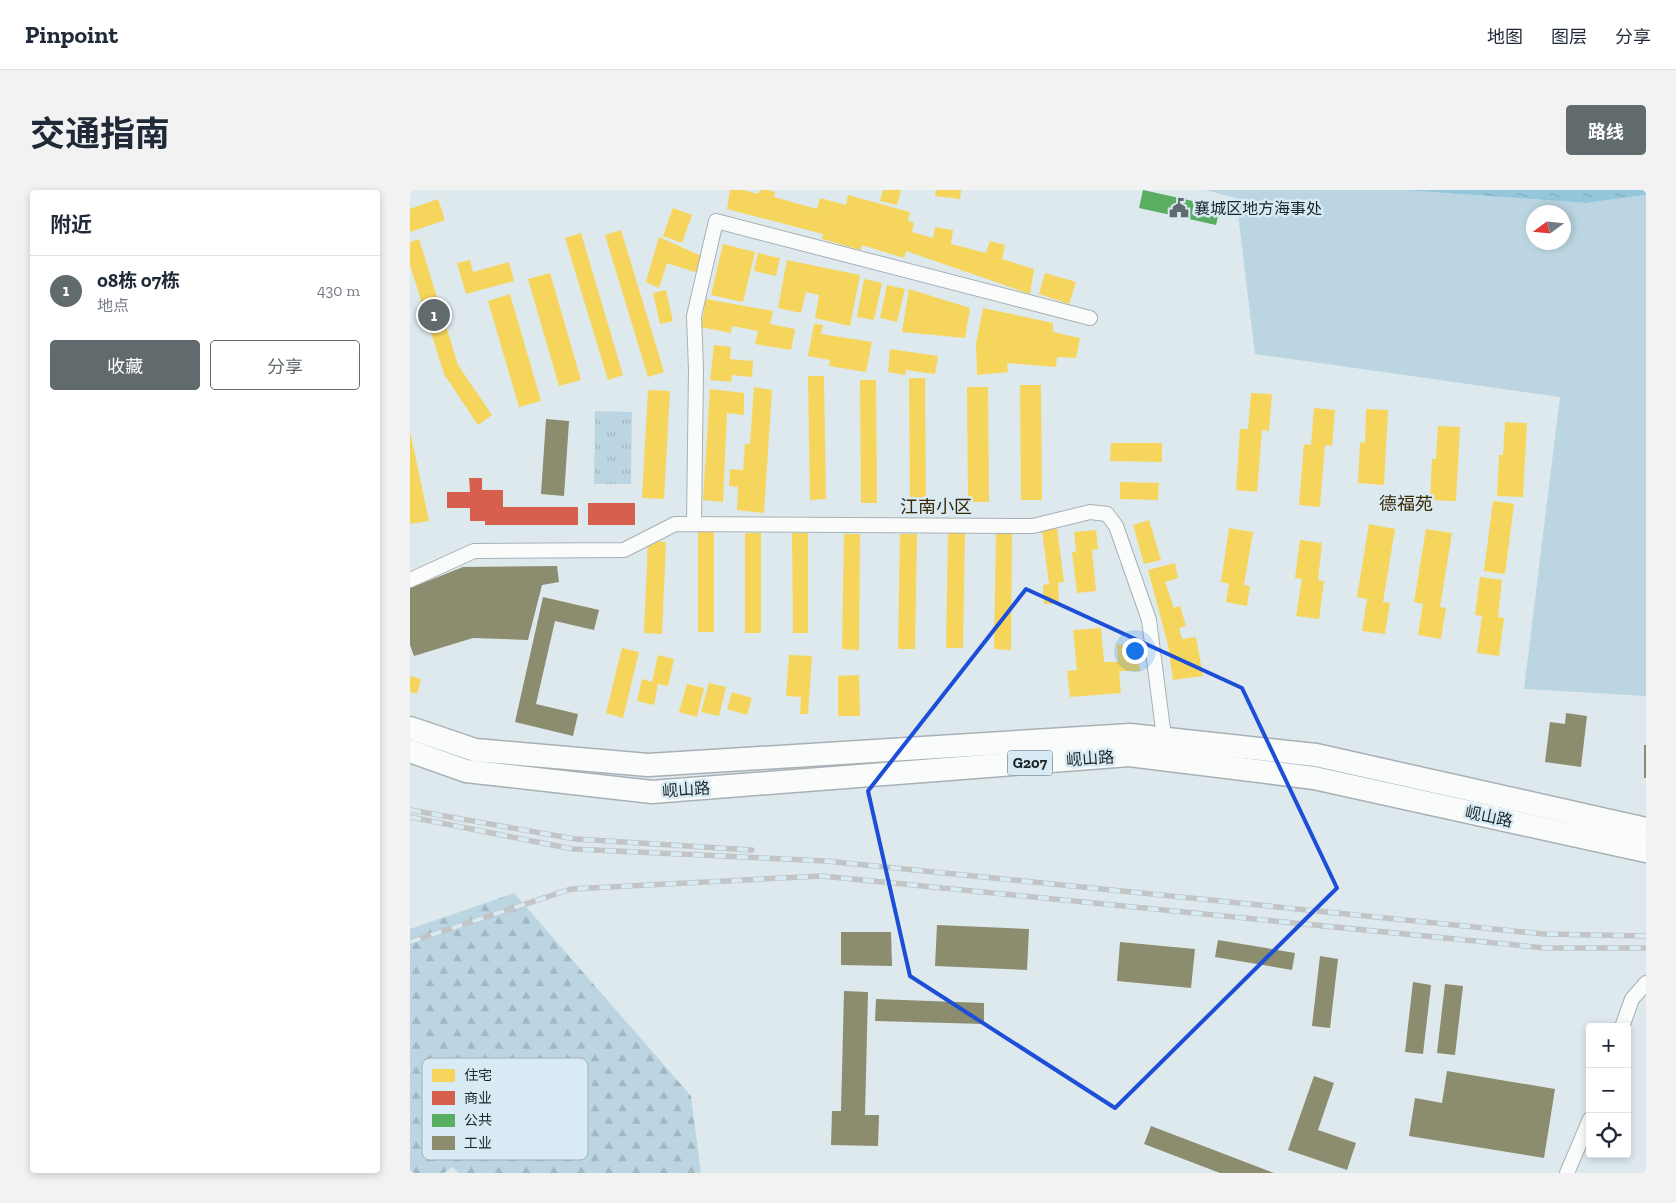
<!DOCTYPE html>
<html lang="zh">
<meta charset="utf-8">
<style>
:root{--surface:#fff;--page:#f2f2f3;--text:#1f2937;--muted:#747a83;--line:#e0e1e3;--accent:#616a6d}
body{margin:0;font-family:"Zilla Slab","Noto Sans SC",serif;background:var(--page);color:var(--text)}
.controls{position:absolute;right:15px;bottom:15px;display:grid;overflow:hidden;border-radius:5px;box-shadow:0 2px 8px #0003}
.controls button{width:45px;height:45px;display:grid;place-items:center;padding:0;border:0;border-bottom:1px solid var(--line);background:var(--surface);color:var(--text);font:25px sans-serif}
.compass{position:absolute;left:1116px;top:15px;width:45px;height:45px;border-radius:50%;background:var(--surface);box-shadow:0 2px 8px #0003;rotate:255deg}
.you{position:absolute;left:724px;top:460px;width:18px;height:18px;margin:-12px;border:4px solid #fff;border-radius:50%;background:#1a73e8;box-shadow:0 0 0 8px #1a73e833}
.badge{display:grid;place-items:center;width:32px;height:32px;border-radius:50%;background:var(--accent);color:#fff;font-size:16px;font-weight:700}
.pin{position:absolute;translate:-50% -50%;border:2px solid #fff;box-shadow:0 1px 5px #0006}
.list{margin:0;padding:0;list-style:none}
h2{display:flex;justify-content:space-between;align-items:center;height:65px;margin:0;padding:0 20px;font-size:21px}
h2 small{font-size:16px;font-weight:400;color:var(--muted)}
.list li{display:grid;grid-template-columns:32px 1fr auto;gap:15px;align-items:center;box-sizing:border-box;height:70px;padding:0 20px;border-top:1px solid var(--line)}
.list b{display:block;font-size:19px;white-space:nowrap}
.list p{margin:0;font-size:16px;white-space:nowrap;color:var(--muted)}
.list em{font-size:16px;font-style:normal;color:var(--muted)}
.actions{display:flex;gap:10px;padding:15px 20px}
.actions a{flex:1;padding:11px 0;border:1px solid var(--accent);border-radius:5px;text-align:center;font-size:18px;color:var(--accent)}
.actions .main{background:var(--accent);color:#fff}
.icon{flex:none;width:28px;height:28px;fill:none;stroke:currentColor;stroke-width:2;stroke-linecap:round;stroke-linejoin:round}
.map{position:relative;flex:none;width:1236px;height:983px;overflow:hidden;border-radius:5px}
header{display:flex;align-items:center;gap:30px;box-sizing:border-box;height:70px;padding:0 25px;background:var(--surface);border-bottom:1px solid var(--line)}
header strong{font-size:24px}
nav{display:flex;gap:28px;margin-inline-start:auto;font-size:18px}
.intro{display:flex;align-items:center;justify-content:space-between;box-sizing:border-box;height:120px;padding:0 30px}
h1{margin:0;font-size:35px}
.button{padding:12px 22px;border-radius:5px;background:var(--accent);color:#fff;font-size:18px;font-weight:700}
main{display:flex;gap:30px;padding:0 30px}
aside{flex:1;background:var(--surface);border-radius:5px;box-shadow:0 2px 8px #0003}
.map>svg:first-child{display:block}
.green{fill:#bbd6e2;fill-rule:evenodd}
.forest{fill:url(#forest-firs)}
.park{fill:url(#park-tufts)}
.water{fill:url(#water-ripples)}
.homes{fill:#f6d55c}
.shops{fill:#d6604d}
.public{fill:#5aae61}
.industry{fill:#8c8c6e}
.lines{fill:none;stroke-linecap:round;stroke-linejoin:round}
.minor-casing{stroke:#a8b0b4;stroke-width:16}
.trunk-casing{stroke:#a8b0b4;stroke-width:25}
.minor{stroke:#fafcfc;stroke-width:14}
.trunk{stroke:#fafcfc;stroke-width:22}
.rail-casing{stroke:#c2c4c6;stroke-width:5.5}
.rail{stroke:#d8ebf4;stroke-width:4;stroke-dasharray:11;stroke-linecap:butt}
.marked{fill:none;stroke:#1d4ed8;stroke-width:4;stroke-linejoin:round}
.labels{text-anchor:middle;stroke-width:5;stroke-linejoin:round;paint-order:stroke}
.shield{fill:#d8ebf4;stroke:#556065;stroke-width:1}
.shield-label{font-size:15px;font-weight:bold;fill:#1d2528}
.poi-label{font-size:16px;fill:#1d2528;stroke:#d8ebf4;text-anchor:start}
.street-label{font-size:16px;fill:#1d2528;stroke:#d8ebf4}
.neighbourhood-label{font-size:18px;fill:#3e2903;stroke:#d8ebf4}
.key{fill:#d8ebf4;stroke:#a0b0b7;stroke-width:1}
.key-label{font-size:14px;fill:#1d2528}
</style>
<header>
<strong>Pinpoint</strong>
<nav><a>地图</a><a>图层</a><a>分享</a></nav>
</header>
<div class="intro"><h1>交通指南</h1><a class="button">路线</a></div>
<main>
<aside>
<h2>附近<small></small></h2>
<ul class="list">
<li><span class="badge">1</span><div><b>08栋 07栋</b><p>地点</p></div><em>430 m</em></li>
</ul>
<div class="actions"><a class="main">收藏</a><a>分享</a></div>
</aside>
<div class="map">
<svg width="1236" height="983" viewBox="0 0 1236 983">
<defs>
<pattern id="forest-firs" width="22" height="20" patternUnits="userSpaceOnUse" patternTransform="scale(1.25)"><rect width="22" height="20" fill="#bbd6e2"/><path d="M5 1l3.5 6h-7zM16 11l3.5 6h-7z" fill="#a0b8c2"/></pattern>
<pattern id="park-tufts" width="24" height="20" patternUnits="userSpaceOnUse" patternTransform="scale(1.25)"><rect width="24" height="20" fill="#bbd6e2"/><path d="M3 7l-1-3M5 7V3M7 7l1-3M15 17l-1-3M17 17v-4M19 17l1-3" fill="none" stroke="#a0b8c2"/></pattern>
<pattern id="water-ripples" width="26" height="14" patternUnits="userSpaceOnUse" patternTransform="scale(1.25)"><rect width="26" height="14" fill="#94c7dc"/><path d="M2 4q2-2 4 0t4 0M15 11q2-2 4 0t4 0" fill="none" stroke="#7fabbd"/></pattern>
</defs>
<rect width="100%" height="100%" fill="#dee9ee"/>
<path class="green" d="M 795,0 L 993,0 L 1176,13 L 1236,5 L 1236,506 L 1114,499 L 1150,207 L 845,164 L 826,8 ZM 1124,22 L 1154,22 L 1154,52 L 1124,52 Z"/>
<polygon class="forest" points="104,703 281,906 291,983 48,983 43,977 34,983 0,983 0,739"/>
<polygon class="park" points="185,221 222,222 221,294 184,294"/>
<polygon class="water" points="993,0 1236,0 1236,5 1176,13"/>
<g class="homes">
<polygon points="320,0 334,0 348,4 350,0 358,0 365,2 364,7 407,19 410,8 436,15 438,5 500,22 498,31 504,33 502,42 523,48 525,37 543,40 541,54 576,63 580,51 595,55 592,69 624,79 620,104 496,61 494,68 452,55 451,60 412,49 413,44 317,19"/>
<polygon points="473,0 491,0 487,15 470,11"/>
<polygon points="526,0 551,0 550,9 525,6"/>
<polygon points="28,9 35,30 0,42 0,19"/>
<polygon points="263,18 282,25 272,53 253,46"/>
<polygon points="211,40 254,182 238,187 195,45"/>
<polygon points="171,43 213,185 198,190 155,48"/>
<polygon points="249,47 296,68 291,84 257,73 249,98 236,92"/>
<polygon points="9,49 48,175 82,225 68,235 34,184 0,75 0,52"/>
<polygon points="313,54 345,62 333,112 301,105"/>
<polygon points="348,63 370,68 366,86 344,81"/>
<polygon points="60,70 63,82 99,72 104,91 56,104 47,73"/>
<polygon points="377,70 450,85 440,136 405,128 409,105 396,102 391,123 368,118"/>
<polygon points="140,83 171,190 149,196 118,89"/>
<polygon points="635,83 666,92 659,114 629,104"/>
<polygon points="454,89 472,93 464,130 447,127"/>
<polygon points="477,95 495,99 487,132 470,128"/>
<polygon points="499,99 560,118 555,148 492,142"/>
<polygon points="256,100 263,131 250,134 243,103"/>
<polygon points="100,104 131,211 109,217 78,111"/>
<polygon points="296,109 363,121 360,134 385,139 381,160 345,154 348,141 322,136 321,143 291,137"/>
<polygon points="573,118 643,133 643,142 670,148 666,168 647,167 646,177 597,173 598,182 567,185 566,154"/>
<polygon points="404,134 413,135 411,144 462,152 456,182 419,176 420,170 398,166"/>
<polygon points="304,155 321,157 320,169 343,171 342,187 322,185 321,192 300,190"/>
<polygon points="480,159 528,166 525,184 496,180 495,185 478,182"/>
<polygon points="398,186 414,186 416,309 400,310"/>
<polygon points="499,188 515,188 516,311 500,311"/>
<polygon points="450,190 466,190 467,313 451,313"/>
<polygon points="610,195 631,195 632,310 611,310"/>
<polygon points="344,197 362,200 354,323 327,320 328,297 319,296 320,279 333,280 335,254 340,254"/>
<polygon points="557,197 578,197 579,312 558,312"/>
<polygon points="300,199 334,203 334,225 317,223 313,312 293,310"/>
<polygon points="238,200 260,201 254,309 232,308"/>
<polygon points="841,203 862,204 859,241 852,240 847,302 826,300 830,239 838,239"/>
<polygon points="904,218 925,220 922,256 915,255 910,317 889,315 894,254 901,255"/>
<polygon points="956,219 978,220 974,295 948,293 950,252 955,253"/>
<polygon points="1095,232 1117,233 1113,307 1087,306 1089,265 1093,265"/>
<polygon points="1028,236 1050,237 1046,311 1020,310 1022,269 1026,269"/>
<polygon points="0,241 19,331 0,334"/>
<polygon points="701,253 752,253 752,272 700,271"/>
<polygon points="710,292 749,293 748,310 710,309"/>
<polygon points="1083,311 1104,314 1095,384 1074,381"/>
<polygon points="739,330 751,370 734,374 723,335"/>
<polygon points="959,334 985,339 973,412 980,413 975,444 952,441 957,409 947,407"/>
<polygon points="647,338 654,392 648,393 649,414 634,414 633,395 639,394 632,341"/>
<polygon points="819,338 843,342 834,395 840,396 837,416 816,412 819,394 811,392"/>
<polygon points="1016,339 1042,343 1030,417 1036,418 1031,449 1008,445 1013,414 1004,412"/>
<polygon points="686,340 688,359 682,360 686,401 667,403 662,362 666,362 664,342"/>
<rect x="288" y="342" width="16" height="100"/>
<rect x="335" y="343" width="16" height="100"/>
<polygon points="382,343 398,343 398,443 383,443"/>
<polygon points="538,343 555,343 553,458 536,458"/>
<polygon points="434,344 450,344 449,460 432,459"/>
<polygon points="490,344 507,344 505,459 488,459"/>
<polygon points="586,344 602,344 601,460 584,459"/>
<polygon points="890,350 912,353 908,390 914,391 909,429 886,426 892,389 885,388"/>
<polygon points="238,351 256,352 252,444 234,443"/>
<polygon points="765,373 768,388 755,392 764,418 770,416 776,436 769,438 772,449 786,447 793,486 763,490 758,455 738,380"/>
<polygon points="1070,387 1092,390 1088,427 1094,428 1089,466 1067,463 1072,426 1065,425"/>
<polygon points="691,438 694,472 708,472 707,454 727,457 730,481 709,481 711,503 660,507 657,481 667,480 663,440"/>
<polygon points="212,458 229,462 213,528 196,523"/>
<polygon points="248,465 264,469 258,496 248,494 244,515 227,511 232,489 242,492"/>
<polygon points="379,465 402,466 398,524 390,524 391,507 376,506"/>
<polygon points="449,485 450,526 428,526 428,486"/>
<polygon points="0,486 11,489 7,504 0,502"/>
<polygon points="299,493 316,497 309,526 291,522"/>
<polygon points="277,494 294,498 287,527 269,522"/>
<polygon points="322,502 342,508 337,525 317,519"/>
</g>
<g class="shops">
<polygon points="59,288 72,288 72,300 93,300 93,317 168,317 168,335 75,335 75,331 60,331 60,318 37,318 37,302 60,302"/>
<rect x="178" y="313" width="47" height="22"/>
</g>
<polygon class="public" points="733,0 810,17 806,35 729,18"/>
<g class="industry">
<polygon points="136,229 159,231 154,306 131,304"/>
<polygon points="147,376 149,392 132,395 118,450 63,448 4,466 0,455 0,398 53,377"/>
<polygon points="133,407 189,420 184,440 145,431 126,514 168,524 163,546 105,532"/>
<polygon points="1156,523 1177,526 1171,577 1135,572 1140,532 1155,534"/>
<rect x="1234" y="555" width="2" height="33"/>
<polygon points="527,735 619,739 617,780 525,776"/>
<polygon points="431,742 481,742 482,776 431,775"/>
<polygon points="808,750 885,763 882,780 805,767"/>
<polygon points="710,752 785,759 781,798 707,791"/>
<polygon points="910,766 928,769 920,838 902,836"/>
<polygon points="1003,792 1021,795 1013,864 995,862"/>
<polygon points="1035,794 1053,796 1045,865 1027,863"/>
<polygon points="434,801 458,802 455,925 469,925 468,956 421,955 422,921 431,921"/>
<polygon points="466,809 574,813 574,834 465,831"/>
<polygon points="1037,881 1145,899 1134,968 999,946 1005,908 1032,913"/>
<polygon points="904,886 924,893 908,940 946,953 937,980 878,960"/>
<polygon points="741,936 864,983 810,983 734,954"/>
</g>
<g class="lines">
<defs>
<g id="minor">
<polyline points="284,334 286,180 284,126 306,31 680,128"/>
<polyline points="0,390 64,361 214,360 265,334 623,336 680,322 697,324 706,336 739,430 755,555"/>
<polyline points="1212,837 1222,809 1236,793"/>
<polyline points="1157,983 1180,929"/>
</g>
<g id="trunk">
<polyline points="0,538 65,560 238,575 720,545 906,565 1236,639"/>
<polyline points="0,561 56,581 242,602 719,565 904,588 1236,661"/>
</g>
</defs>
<use href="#minor" class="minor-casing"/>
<use href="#trunk" class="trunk-casing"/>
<use href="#minor" class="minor"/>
<use href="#trunk" class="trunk"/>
<defs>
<g id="rail">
<polyline points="0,620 165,649 342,660"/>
<polyline points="0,627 163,659 416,671 1134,744 1236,746"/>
<polyline points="0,752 161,699 412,686 1135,758 1236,758"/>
</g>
</defs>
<use href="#rail" class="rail-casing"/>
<use href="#rail" class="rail"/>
</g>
<path class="marked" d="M 616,399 L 832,498 L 927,698 L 705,918 L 500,786 L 458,601 Z"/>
<defs>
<symbol id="civic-bare" viewBox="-9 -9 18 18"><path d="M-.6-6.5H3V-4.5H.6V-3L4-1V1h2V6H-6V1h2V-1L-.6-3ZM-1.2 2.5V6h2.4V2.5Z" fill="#616a6d" stroke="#d8ebf4" stroke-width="2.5" paint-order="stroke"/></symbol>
</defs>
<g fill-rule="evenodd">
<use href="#civic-bare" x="755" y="4" width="28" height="28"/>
</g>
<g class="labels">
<rect class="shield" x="597.5" y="560.5" width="45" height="25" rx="4"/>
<g class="shield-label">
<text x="620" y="578">G207</text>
</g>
<g class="poi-label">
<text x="784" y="24">襄城区地方海事处</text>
</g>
<g class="street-label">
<text transform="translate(680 568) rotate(-4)" y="6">岘山路</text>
<text transform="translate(276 599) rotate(-4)" y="6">岘山路</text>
<text transform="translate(1079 626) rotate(12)" y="6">岘山路</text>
</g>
<g class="neighbourhood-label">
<text x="996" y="320">德福苑</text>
<text x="526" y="323">江南小区</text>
</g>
</g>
<rect x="12" y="868" width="166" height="102" rx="8" class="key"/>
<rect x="22" y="879" width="23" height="13" fill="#f6d55c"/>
<rect x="22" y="901" width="23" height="14" fill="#d6604d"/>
<rect x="22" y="924" width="23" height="13" fill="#5aae61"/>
<rect x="22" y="946" width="23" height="14" fill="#8c8c6e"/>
<g class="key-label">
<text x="54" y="890">住宅</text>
<text x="54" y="913">商业</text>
<text x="54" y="935">公共</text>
<text x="54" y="958">工业</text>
</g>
</svg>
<div class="controls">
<button>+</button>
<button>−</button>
<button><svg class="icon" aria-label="locate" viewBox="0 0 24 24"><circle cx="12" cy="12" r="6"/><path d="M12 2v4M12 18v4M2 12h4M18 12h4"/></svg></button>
</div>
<svg class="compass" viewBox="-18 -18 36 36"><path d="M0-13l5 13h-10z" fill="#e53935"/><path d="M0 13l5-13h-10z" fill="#747a83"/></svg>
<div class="you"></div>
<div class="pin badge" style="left:24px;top:125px">1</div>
</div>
</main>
